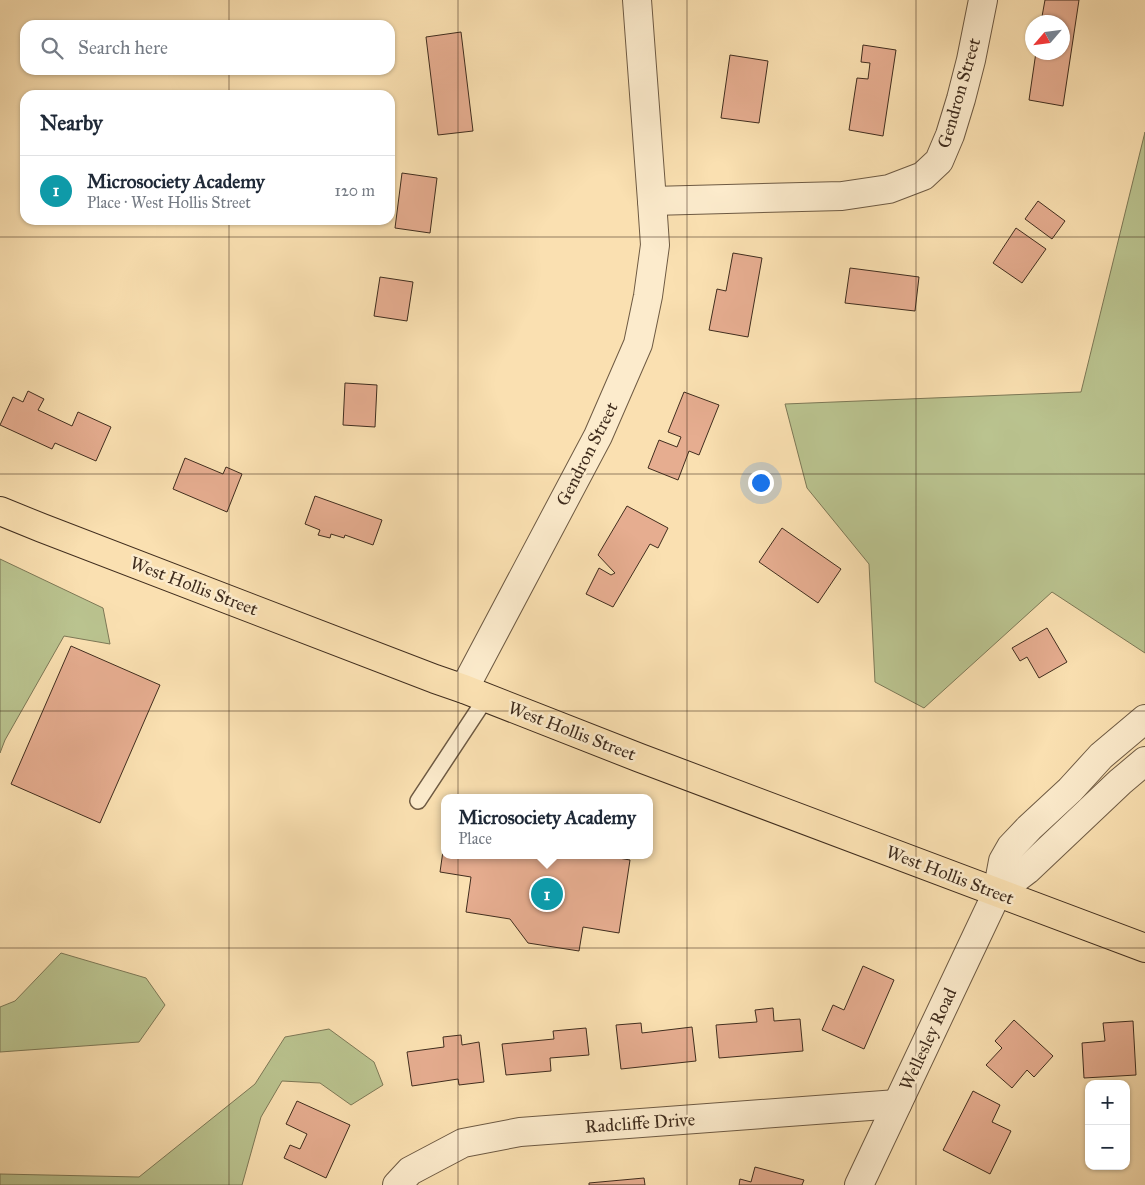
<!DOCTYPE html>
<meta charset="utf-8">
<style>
:root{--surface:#fff;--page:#f2f2f3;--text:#1f2937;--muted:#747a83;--line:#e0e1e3;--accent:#1a73e8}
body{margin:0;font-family:"IM FELL Great Primer",serif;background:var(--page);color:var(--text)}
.controls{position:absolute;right:15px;bottom:15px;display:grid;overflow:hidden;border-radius:10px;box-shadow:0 1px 4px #0004}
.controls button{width:45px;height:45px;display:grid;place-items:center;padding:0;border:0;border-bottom:1px solid var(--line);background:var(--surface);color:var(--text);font:25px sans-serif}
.compass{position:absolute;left:1025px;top:15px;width:45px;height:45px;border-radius:50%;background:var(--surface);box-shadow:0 1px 4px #0004;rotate:242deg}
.you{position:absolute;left:760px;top:482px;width:18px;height:18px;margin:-12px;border:4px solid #fff;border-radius:50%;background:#1a73e8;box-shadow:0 0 0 8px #1a73e833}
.badge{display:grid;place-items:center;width:32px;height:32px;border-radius:50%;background:var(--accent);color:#fff;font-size:16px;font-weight:700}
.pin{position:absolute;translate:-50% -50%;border:2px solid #fff;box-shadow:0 1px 5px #0006}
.popup{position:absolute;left:441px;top:794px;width:212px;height:65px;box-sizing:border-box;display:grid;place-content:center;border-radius:10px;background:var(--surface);filter:drop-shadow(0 1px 4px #0005);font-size:16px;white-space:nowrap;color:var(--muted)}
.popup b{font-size:19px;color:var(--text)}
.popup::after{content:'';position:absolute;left:50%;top:100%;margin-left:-10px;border:10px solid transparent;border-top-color:var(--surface)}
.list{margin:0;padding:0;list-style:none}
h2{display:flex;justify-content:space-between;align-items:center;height:65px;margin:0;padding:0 20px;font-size:21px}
h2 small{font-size:16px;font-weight:400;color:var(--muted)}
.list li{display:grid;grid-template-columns:32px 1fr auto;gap:15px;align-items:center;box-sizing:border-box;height:70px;padding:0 20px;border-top:1px solid var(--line)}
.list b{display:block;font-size:19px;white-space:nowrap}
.list p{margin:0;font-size:16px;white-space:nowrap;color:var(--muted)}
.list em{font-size:16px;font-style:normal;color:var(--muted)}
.icon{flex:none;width:28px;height:28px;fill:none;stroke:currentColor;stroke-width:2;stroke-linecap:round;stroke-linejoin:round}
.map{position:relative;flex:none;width:1145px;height:1185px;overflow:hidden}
.search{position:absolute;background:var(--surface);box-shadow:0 1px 4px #0004;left:20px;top:20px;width:375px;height:55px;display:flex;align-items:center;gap:12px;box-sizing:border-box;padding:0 18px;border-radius:15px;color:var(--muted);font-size:19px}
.panel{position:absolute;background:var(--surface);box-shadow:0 1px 4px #0004;left:20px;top:90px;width:375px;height:135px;border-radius:15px}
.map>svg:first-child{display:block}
.green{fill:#bac38f;stroke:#7d7856}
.building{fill:#e6ad90;stroke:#402d1e}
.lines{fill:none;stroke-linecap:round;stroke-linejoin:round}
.lane-casing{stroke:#6e5a43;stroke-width:18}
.street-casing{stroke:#6e5a43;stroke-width:30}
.primary-casing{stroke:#402d1e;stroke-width:30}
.lane{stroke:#fcebcc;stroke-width:15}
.street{stroke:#fcebcc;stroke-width:28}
.primary{stroke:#fae0b1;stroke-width:28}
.grid{fill:none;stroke:#402d1e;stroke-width:1;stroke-opacity:0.55}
.labels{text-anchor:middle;stroke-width:5;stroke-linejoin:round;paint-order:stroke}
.street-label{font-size:18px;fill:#402d1e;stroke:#fcebcc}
</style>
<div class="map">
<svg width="1145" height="1185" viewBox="0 0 1145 1185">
<rect width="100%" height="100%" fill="#fae0b1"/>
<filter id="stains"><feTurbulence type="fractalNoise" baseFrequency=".004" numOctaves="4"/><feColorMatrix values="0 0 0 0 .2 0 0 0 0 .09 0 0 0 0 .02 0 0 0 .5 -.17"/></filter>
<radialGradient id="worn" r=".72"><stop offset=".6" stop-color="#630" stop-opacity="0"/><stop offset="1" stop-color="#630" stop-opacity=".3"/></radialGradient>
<g class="green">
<polygon points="1145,132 1145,653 1052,592 924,708 875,682 869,564 807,488 785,404 1081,392"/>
<polygon points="0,559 103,608 110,644 64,636 5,740 0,753"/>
<polygon points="61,953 146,978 165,1005 139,1042 0,1052 0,1007 15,1001"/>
<polygon points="329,1029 374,1062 383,1085 351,1105 320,1083 282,1081 261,1117 242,1185 0,1185 0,1174 139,1177 255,1084 285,1037"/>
</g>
<g class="building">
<polygon points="1045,0 1079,0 1063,106 1029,100 1036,52 1062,52 1062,22 1041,22"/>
<polygon points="461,32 473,131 438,135 426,37"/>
<polygon points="863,45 896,50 883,136 849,130 857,78 868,79 870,63 861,62"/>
<polygon points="730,55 768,61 759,123 721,118"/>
<polygon points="402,173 437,178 430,233 395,228"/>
<polygon points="1038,201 1065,221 1052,239 1025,219"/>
<polygon points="1016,228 1046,249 1022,283 993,263"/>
<polygon points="733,253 762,258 748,337 709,330 717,289 726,291"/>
<polygon points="850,268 919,277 915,311 845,303"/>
<polygon points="380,277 413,282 407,321 374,316"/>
<polygon points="345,383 377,385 375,427 343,425"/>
<polygon points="28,391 44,399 38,410 72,426 78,412 111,427 96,461 55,443 52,449 0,425 13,397 23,402"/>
<polygon points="684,392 719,405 699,455 689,451 678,480 648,468 659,440 677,447 681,437 668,432"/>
<polygon points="185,458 223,474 226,467 242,474 227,512 173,489"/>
<polygon points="315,496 382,520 373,545 345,535 344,538 331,534 330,538 318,535 320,530 305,524"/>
<polygon points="627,506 668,528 658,548 650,544 613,607 586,594 599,568 611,575 615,573 598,555"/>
<polygon points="782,528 841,569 818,603 759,562"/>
<polygon points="1047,628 1067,662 1039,678 1027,657 1020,661 1012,648"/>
<polygon points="71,646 160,685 100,823 11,784"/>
<polygon points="444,844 444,855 614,855 613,857 630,860 619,933 583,927 579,951 528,943 510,919 466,912 471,877 440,872"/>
<polygon points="863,966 894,980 864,1049 822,1030 833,1005 844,1010"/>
<polygon points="773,1008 774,1021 800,1019 803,1051 719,1058 716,1025 757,1022 755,1010"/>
<polygon points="1014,1020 1053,1056 1034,1077 1027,1070 1012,1088 986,1065 1002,1048 995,1041"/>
<polygon points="1133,1021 1136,1075 1084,1078 1082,1043 1105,1041 1103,1023"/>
<polygon points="641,1023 642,1033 692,1027 696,1061 621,1069 616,1025"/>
<polygon points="586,1028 589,1055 550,1058 551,1071 506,1075 502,1044 554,1039 553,1031"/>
<polygon points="461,1035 462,1045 479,1042 484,1082 459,1085 458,1079 412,1086 407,1052 444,1047 443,1037"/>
<polygon points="973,1091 1000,1105 992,1122 1011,1131 990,1174 943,1150"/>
<polygon points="297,1101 350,1125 326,1178 284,1158 290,1145 300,1149 307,1134 286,1124"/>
<polygon points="755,1167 804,1180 802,1185 739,1185 740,1179 751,1182"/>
<polygon points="644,1178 645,1185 589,1185 589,1183"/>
</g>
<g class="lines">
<defs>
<polyline id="lane" points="418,801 486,698"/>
<g id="street">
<polyline points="652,201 842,196 889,189 923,176 939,161 950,135 961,99 971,60 983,0"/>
<polyline points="464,689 598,436 638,344 648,296 655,245 652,201 637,0"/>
<polyline points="997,893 1027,870 1120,782 1145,761"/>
<polyline points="397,1185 410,1171 463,1143 520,1132 897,1104"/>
<polyline points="859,1185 997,893 1003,861 1011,847 1029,828 1070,790 1101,756 1145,719"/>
</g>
<polyline id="primary" points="0,511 42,528 435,679 464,689 640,758 1145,948"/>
</defs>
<use href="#lane" class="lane-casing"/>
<use href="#street" class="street-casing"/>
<use href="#primary" class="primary-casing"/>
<use href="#lane" class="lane"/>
<use href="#street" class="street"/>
<use href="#primary" class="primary"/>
</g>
<path class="grid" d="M 229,0 L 229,25M 458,0 L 458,1185M 687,0 L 687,1185M 916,0 L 916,1185M 229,70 L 229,95M 229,220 L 229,1185M 0,237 L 1145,237M 0,474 L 1145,474M 0,711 L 1145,711M 0,948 L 1145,948"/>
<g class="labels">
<g class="street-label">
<text transform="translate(959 93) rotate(-74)" y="6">Gendron Street</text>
<text transform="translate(587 454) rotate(-63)" y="6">Gendron Street</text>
<text transform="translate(194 586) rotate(21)" y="6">West Hollis Street</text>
<text transform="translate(572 731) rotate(21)" y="6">West Hollis Street</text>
<text transform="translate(950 875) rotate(21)" y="6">West Hollis Street</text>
<text transform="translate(928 1039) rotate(-65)" y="6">Wellesley Road</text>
<text transform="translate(640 1123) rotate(-4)" y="6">Radcliffe Drive</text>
</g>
</g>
<rect width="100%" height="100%" filter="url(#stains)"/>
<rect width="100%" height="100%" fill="url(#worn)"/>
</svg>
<div class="controls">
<button>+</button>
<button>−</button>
</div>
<svg class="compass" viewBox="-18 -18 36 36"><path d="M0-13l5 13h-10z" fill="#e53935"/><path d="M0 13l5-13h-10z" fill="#747a83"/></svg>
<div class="you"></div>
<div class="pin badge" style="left:547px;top:894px;background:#0f9aa8">1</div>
<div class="popup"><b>Microsociety Academy</b>Place</div>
<div class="search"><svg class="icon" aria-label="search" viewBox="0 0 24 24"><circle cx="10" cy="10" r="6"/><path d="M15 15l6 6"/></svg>Search here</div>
<section class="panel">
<h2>Nearby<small></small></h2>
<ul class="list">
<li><span class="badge" style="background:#0f9aa8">1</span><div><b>Microsociety Academy</b><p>Place · West Hollis Street</p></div><em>120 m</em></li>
</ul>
</section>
</div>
